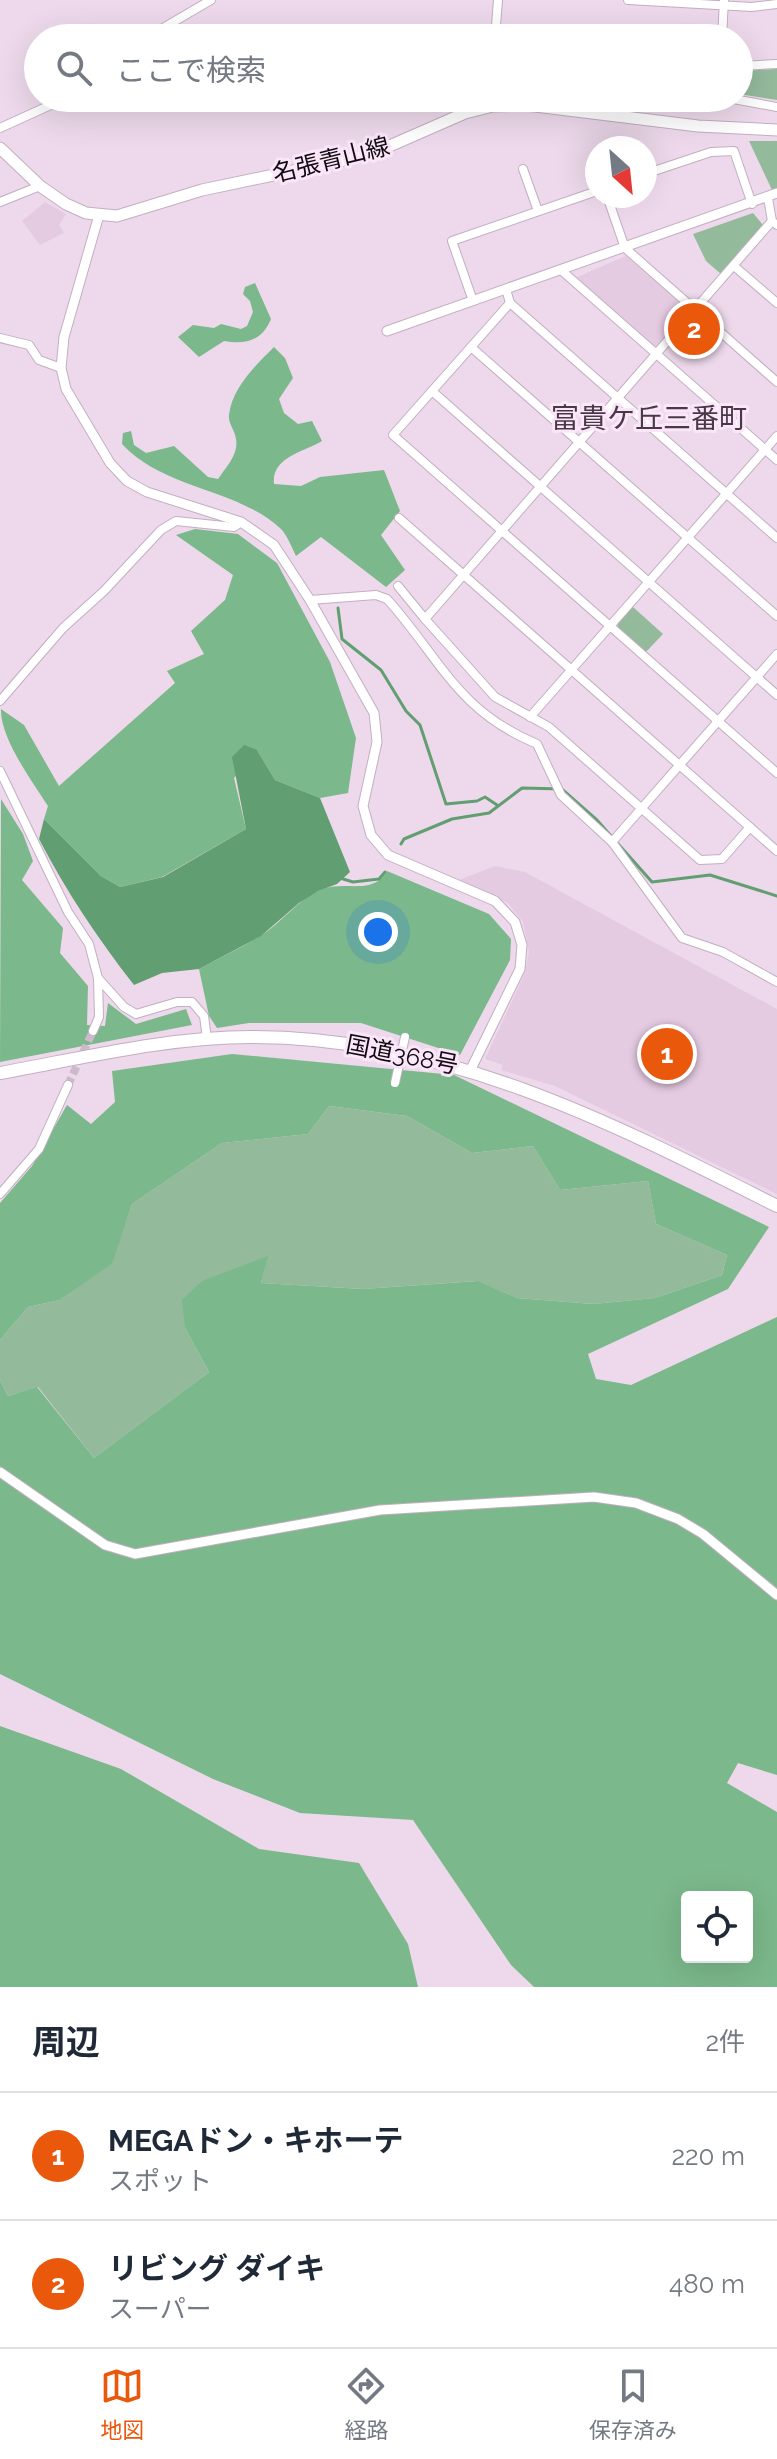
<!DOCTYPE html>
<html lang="ja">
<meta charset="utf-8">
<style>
:root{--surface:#fff;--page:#f2f2f3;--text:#1f2937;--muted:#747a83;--line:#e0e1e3;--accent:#ea580c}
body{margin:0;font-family:Raleway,"Noto Sans JP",sans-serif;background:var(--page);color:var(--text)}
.controls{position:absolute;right:24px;bottom:24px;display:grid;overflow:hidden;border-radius:8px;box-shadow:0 8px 32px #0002}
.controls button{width:72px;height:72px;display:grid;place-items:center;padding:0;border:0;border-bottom:2px solid var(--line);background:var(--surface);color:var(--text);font:40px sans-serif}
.compass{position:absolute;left:585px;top:136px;width:72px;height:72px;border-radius:50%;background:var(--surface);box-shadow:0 8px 32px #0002;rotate:153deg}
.you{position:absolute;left:378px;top:932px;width:28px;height:28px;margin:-20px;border:6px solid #fff;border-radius:50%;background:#1a73e8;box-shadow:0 0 0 12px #1a73e833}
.badge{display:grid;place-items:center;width:52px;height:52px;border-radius:50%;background:var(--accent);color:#fff;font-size:26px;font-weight:700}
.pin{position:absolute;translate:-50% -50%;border:4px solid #fff;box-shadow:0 2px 8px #0006}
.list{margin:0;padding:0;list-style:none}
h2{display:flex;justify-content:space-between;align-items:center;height:104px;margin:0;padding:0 32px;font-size:34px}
h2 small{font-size:26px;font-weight:400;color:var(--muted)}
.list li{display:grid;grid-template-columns:52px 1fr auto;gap:24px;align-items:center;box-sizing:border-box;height:128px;padding:0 32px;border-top:2px solid var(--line)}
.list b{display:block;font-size:30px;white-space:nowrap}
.list p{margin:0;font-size:26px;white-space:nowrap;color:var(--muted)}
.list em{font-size:26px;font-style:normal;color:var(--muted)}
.icon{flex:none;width:44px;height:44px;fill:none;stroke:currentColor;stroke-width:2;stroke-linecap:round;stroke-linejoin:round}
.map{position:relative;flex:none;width:777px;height:1987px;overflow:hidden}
.search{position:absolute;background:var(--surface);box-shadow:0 8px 32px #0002;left:24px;right:24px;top:24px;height:88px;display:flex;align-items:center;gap:20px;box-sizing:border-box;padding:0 28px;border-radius:44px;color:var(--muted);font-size:30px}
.sheet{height:360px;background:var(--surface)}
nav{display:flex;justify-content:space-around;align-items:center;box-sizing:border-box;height:112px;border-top:2px solid var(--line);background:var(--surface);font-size:22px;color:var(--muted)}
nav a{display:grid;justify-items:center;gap:4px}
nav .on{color:var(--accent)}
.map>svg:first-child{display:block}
.built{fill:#e5cbe2}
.green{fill:#94ba9c}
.forest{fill:#7bb88b;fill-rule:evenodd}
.water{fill:#619e71}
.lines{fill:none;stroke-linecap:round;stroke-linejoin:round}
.stream{stroke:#619e71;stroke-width:3}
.minor-tunnel{stroke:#ccbaca;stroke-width:8;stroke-dasharray:8 4;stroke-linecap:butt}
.minor-casing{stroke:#c2afc0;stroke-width:10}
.tertiary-casing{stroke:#c2afc0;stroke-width:11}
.secondary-casing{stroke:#c2afc0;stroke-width:13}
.trunk-casing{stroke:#c2afc0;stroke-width:14}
.minor{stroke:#fff;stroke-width:8}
.tertiary{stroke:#fff;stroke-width:9}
.secondary{stroke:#fff;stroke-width:11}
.trunk{stroke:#fff;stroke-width:12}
.minor-bridge-casing{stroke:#c2afc0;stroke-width:10;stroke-linecap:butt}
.minor-bridge{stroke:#fff;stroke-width:8}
.labels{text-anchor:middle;stroke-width:6;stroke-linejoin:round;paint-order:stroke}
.street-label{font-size:24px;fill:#110a10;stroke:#fae6f8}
.quarter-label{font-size:28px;fill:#493947;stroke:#fae6f8}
</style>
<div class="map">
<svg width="777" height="1987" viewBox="0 0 777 1987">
<rect width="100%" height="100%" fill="#edd9eb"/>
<g class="built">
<polygon points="45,202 66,214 59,225 64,233 40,245 22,221"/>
<polygon points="626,256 686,308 687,315 658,346 652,346 575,278"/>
<polygon points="495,866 525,872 777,1009 777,1194 555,1086 501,1070 503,1065 485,1059 525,973 529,952 523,922 508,903 459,880"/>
</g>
<g class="green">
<polygon points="777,69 777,100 739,94 739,71"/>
<polygon points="749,141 777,141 777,188 772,190"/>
<polygon points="753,213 763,225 721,274 706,261 693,234"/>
<polygon points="633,607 663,634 645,653 618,630 618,623"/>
<polygon points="329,1106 407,1116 472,1153 533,1146 560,1190 648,1181 656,1224 727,1255 722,1275 655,1298 593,1304 517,1298 477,1281 363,1289 261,1283 267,1257 185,1328 209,1372 94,1458 38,1387 8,1396 0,1380 0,1340 28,1307 60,1300 111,1264 132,1204 222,1143 308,1134"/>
</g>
<g class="forest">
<path d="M 255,283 L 271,319 C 262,341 245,345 224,341 L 199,357 L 178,337 L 193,325 L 214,328 L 221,324 L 241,329 L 247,326 L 253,312 L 250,301 L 243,294 L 245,287 Z"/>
<path d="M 274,347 L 285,358 L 293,378 L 279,399 L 284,413 L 298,424 L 312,421 L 322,441 C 304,452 271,457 274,484 L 301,486 L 320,477 L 384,470 L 400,511 L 381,535 L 405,570 L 386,587 L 321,537 L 296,556 C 292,548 287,535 281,529 C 237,488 165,490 122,444 L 123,433 L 131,431 L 134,445 L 146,453 L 174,446 L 208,477 L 218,479 C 226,467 239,454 236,439 C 235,430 228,424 229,415 C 232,388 255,366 274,347 Z"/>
<path d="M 195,529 L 238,534 L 277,563 L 330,662 L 356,738 L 348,793 L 320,798 L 275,780 L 257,750 L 234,778 L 246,829 L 162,877 L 120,887 L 101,876 L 44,819 L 48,806 C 32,781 0,738 1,709 L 24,725 L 59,786 L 175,683 L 167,671 L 204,654 L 191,631 L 225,600 L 233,575 L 176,535 Z"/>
<polygon points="1,799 23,834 33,861 22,880 63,928 60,953 88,986 87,1025 105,1026 108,1003 136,1024 186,1009 192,1025 0,1062"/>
<path d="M 387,871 L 489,914 L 511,939 L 510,960 L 460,1055 L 361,1023 L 249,1023 L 217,1028 L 209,1016 L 199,969 C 219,958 241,948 260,936 C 282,923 297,900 320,890 C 344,879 372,897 387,871 Z"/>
<path d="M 232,1054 L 454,1075 L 769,1227 L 728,1289 L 588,1354 L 596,1379 L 631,1385 L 777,1317 L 777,1775 L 738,1763 L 727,1783 L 777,1812 L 777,1987 L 534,1987 L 511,1965 L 413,1820 L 300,1813 L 213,1779 L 0,1674 L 0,1380 L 8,1396 L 37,1387 L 94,1458 L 209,1372 L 185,1328 L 182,1300 L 202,1281 L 268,1256 L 261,1283 L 363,1289 L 478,1281 L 517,1298 L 593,1304 L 655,1298 L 722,1275 L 727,1255 L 656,1224 L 648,1181 L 560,1190 L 533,1146 L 472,1153 L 407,1116 L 329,1106 L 308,1134 L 222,1143 L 132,1204 L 112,1264 L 60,1300 L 28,1307 L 0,1340 L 0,1203 L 32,1166 L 67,1105 L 91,1124 L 115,1102 L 112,1071 ZM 687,1897 L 747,1897 L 747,1957 L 687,1957 Z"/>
<polygon points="0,1726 121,1769 259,1849 359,1863 408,1944 418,1987 0,1987"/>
</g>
<path class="water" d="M 244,745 L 257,750 L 275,780 L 320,798 L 350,872 L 337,884 L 318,891 L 299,903 L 261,936 L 199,969 L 162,973 L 134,985 C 98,939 66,891 39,839 L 44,819 L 101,876 L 120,887 L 163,877 L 246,829 L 232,757 Z"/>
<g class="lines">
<g class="stream">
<polyline points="338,608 342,639 381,670 406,711 420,725 446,804 477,801 485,797 497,805"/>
<polyline points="401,844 404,839 452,819 489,813 522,788 562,789 596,819 652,882 710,875 777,896"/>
<polyline points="340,878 353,882 379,879 385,872"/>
</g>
<polyline class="minor-tunnel" points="68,1085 93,1031"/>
<defs>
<g id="minor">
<polyline points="628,0 752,7 777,4"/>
<polyline points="146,38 211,0"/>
<polyline points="495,38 498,0"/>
<polyline points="722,38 724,0"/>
<polyline points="739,66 777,64"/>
<polyline points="728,98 777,107"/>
<polyline points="0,128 66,98"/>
<polyline points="523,169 538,211"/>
<polyline points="645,174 711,152 734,151 752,204"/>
<polyline points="607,196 625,248 777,382"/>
<polyline points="768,198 772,221 777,225"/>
<polyline points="0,202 40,186"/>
<polyline points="734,266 777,303"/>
<polyline points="561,270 777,460"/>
<polyline points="506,289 510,303 777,538"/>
<polyline points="473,301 452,241 597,191"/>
<polyline points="510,303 393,435 777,773"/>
<polyline points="0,338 29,345 39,360 61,368"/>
<polyline points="471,347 777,616"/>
<polyline points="432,391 777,695"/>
<polyline points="399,518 777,851"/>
<polyline points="398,586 425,619"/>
<path d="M 310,600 L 376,595 L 387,599 C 441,659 456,710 537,744 L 561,795 L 612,842 L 682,938 L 723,952 L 777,982"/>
<polyline points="0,701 63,628 104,591 161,530 176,521 234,527 241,522"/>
<polyline points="530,717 777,436"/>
<polyline points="0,771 68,912 89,944 98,978 99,1017 93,1031"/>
<polyline points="750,827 722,859 700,860 549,727 495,697 425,619 772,221"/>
<polyline points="612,842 777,654"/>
<polyline points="98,978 124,1007 136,1014 177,1002 192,1002 204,1016 207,1039"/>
<polyline points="0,1194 39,1149 68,1085"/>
</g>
<g id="tertiary">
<polyline points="99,215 64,337 61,368 66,389 110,463 127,481 147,492 241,522 274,545 310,600 374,713 377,742 363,806 371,835 388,855 495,901 515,922 522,945 520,969 471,1069"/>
<polyline points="387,331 777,193"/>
<polyline points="0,1472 105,1545 135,1554 380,1510 594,1497 636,1503 678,1519 703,1534 777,1595"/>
</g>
<polyline id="secondary" points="0,148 40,186 66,204 86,213 117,216 202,190 369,155 465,113 493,106 527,105 698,126 777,130"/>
<path id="trunk" d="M 0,1073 C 83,1058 167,1037 252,1037 C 444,1037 609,1121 777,1206"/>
</defs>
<use href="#minor" class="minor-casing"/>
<use href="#tertiary" class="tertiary-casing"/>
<use href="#secondary" class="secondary-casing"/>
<use href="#trunk" class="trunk-casing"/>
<use href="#minor" class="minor"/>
<use href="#tertiary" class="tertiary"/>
<use href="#secondary" class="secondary"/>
<use href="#trunk" class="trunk"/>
<defs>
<polyline id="minor-bridge" points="395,1083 405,1037"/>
</defs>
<use href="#minor-bridge" class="minor-bridge-casing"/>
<use href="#minor-bridge" class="minor-bridge"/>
</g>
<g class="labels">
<g class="street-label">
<text transform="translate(331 160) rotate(-14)" y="8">名張青山線</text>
<text transform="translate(402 1055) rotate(11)" y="8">国道368号</text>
</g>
<g class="quarter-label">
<text x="649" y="428">富貴ケ丘三番町</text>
</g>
</g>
</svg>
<div class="controls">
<button><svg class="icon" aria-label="locate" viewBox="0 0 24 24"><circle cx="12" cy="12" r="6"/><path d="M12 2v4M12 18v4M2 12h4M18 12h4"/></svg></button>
</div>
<svg class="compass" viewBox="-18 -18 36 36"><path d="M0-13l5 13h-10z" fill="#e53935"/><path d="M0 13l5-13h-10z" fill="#747a83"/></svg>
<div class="you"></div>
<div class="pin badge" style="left:667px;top:1054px">1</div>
<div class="pin badge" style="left:694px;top:329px">2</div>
<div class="search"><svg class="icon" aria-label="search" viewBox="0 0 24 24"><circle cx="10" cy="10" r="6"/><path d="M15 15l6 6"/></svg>ここで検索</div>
</div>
<section class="sheet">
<h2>周辺<small>2件</small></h2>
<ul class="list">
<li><span class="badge">1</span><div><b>MEGAドン・キホーテ</b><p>スポット</p></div><em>220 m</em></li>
<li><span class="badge">2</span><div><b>リビング ダイキ</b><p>スーパー</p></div><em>480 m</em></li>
</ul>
</section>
<nav>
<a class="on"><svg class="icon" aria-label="map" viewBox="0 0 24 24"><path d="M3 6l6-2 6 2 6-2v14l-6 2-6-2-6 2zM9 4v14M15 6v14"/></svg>地図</a>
<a><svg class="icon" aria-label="directions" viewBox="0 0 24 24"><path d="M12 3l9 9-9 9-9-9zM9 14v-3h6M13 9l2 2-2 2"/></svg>経路</a>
<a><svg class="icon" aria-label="saved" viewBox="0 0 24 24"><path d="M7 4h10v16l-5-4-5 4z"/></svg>保存済み</a>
</nav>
